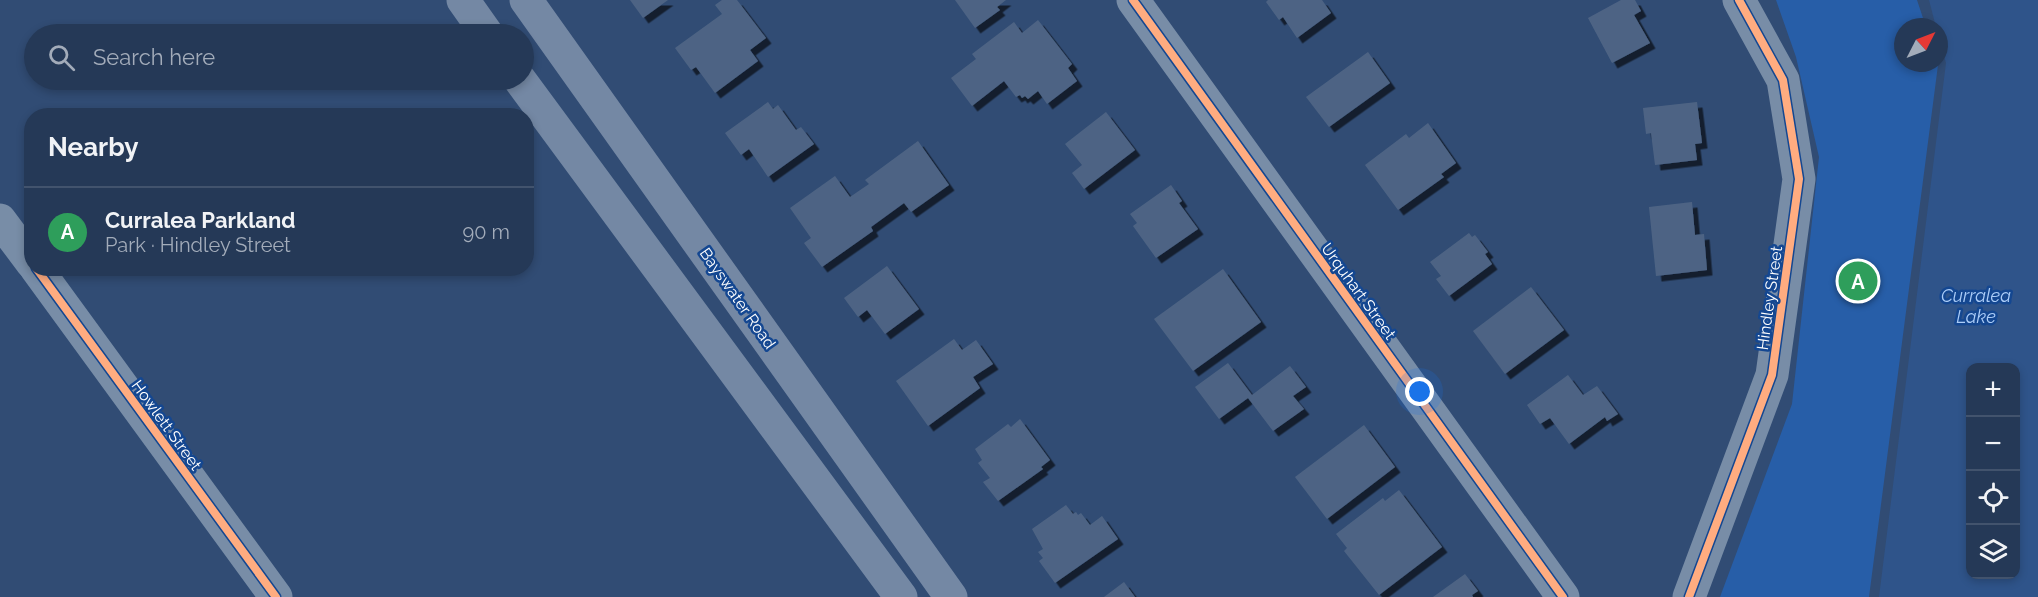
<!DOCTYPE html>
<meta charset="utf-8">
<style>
:root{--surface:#253957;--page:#2d405d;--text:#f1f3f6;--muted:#a3acba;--line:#42536d;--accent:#bca0f2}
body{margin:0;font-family:Raleway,sans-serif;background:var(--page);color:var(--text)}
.controls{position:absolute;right:18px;bottom:18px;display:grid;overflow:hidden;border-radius:12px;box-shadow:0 3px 9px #0003}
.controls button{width:54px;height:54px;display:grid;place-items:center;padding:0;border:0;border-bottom:2px solid var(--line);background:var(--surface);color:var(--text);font:30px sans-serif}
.compass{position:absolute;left:1894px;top:18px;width:54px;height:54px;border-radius:50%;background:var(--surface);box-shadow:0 3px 9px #0003;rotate:48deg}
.you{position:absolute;left:1420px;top:392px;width:21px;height:21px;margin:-15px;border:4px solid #fff;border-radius:50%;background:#1a73e8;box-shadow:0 0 0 9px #1a73e833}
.badge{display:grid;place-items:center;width:39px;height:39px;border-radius:50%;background:var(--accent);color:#fff;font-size:20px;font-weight:700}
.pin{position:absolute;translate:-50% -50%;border:3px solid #fff;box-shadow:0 2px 6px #0006}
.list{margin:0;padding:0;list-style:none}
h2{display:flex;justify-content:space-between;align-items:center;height:78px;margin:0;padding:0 24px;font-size:26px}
h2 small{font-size:20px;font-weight:400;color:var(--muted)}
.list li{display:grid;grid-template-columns:39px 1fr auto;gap:18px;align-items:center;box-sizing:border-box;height:90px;padding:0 24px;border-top:2px solid var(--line)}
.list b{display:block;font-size:22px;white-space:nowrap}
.list p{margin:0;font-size:20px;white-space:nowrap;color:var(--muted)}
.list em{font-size:20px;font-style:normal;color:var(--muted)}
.icon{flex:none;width:33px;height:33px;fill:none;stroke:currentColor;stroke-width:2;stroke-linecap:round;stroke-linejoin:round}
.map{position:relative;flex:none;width:2038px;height:597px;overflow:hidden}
.search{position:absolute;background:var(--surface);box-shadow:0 3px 9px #0003;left:24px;top:24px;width:510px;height:66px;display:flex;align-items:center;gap:15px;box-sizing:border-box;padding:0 21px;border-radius:33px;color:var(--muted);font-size:22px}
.panel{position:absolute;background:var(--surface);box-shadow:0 3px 9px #0003;left:24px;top:108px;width:510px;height:168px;border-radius:24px}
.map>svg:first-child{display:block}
.green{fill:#275ea8}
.water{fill:#2f548a;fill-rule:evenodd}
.building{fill:#4e6484;filter:url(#shadow)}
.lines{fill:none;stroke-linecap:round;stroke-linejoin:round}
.minor{stroke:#788da7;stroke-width:33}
.secondary{stroke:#7488a4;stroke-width:33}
.cycleway-casing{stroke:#144791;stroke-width:11}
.cycleway{stroke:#ffac80;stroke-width:8}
.labels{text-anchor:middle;stroke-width:5;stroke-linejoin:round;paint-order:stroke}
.street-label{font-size:16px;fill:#fff;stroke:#144791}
.water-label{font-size:18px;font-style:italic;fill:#accdf8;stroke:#144791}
</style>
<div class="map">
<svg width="2038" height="597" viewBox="0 0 2038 597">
<defs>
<filter id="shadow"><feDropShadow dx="5.5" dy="5.5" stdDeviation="0" flood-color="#0009"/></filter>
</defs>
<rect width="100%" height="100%" fill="#314c74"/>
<polygon class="green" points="1776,0 1917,0 1926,27 1903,27 1903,63 1938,63 1938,65 1869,597 1720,597 1792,404 1819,157 1796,57"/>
<path class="water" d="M 1929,0 L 2038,0 L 2038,597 L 1879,597 L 1946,63 L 1939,37 L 1939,27 L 1936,27 ZM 1970,368 L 2016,368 L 2016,574 L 1970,574 Z"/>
<g class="building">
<polygon points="630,0 668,0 643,18"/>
<polygon points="722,0 737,0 766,38 750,50 758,61 715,93 696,67 691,70 675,48 722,14 715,5"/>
<polygon points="955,0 1006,0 997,7 1000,10 975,28"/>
<polygon points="1268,0 1322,0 1331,13 1297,38 1283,17 1279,20 1266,2"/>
<polygon points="1621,0 1635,0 1641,11 1634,15 1650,43 1612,63 1588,18"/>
<polygon points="1038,20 1072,64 1068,68 1077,81 1047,104 1038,91 1028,99 1025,96 1022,98 1020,95 1016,97 1004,81 972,106 951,78 976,59 972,54 1014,22 1022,33"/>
<polygon points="1368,52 1390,83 1329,127 1306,97"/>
<polygon points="768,102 773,109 778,105 796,130 801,127 814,144 768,177 749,149 741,155 725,133"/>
<polygon points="1697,102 1702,143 1695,144 1697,160 1655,165 1651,133 1646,134 1643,108"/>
<polygon points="1106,112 1135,150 1084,189 1072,173 1082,165 1065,144"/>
<polygon points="1428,123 1456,163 1441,174 1444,177 1398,210 1365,165 1406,134 1409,138"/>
<polygon points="918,141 949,185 911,212 904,203 871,227 873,231 822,267 804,243 811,238 790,208 835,176 850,197 869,184 865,180"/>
<polygon points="1171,185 1182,201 1179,203 1198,229 1156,258 1133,226 1137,223 1130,214"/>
<polygon points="1692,202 1695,235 1704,234 1707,270 1656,276 1649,207"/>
<polygon points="1469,233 1472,237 1475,235 1488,252 1485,254 1492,264 1449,296 1436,279 1441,276 1430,262"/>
<polygon points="887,266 919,309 885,334 867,310 858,317 844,298"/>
<polygon points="1223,269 1261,322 1193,371 1154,319"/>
<polygon points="1531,287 1564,330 1505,374 1473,331"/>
<polygon points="954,339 962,350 976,340 993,364 973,377 980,388 928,426 896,381"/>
<polygon points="1228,363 1252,395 1290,366 1306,387 1293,396 1304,409 1273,431 1248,398 1219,419 1195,387"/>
<polygon points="1568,375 1583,395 1597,386 1618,414 1607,421 1605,417 1569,444 1550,418 1540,424 1527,405"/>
<polygon points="1020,419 1050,460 1041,467 1043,469 998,501 983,482 990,478 978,463 982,460 975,449 1008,424 1011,427"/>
<polygon points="1364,425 1395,467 1327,519 1295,477"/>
<polygon points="1399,490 1442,547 1379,595 1344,551 1347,548 1336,534 1383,498 1385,501"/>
<polygon points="1066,505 1073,514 1076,512 1078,515 1081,513 1090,525 1102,516 1118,539 1055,583 1039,561 1043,558 1038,552 1043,549 1032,529"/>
<polygon points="1465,574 1478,591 1472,595 1473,597 1433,597"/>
<polygon points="1124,582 1135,597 1104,597"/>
</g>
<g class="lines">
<g class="minor">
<polyline points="1133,0 1563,597"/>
<polyline points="0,220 32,263"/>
<polyline points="36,268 276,597"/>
<polyline points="1689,597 1772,375 1799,179 1783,80 1739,0"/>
</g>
<g class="secondary">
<polyline points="463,0 487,34"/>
<polyline points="526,0 951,597"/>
<polyline points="520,80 901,597"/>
</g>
<defs>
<g id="cycleway">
<polyline points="1133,0 1563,597"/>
<polyline points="36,268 276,597"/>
<polyline points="1689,597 1772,375 1799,179 1783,80 1739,0"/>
</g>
</defs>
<use href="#cycleway" class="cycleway-casing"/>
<use href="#cycleway" class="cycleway"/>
</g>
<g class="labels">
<g class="street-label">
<text transform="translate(1359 291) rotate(54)" y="6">Urquhart Street</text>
<text transform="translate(738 298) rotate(55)" y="6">Bayswater Road</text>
<text transform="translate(1769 298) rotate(-82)" y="6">Hindley Street</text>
<text transform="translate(167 425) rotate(54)" y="6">Howlett Street</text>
</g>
<g class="water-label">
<text x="1976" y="302">Curralea<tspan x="1976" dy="21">Lake</tspan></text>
</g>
</g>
</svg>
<div class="controls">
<button>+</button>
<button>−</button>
<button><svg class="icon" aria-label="locate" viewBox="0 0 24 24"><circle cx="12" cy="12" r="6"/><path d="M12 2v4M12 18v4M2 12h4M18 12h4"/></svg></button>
<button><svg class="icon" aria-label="layers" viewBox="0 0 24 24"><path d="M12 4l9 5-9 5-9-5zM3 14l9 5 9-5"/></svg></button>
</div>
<svg class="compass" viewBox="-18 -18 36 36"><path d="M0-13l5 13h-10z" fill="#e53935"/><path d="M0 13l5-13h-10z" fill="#a3acba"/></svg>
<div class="you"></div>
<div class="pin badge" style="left:1858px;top:281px;background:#2e9e5b">A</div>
<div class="search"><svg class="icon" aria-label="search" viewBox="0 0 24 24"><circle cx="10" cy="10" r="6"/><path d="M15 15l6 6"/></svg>Search here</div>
<section class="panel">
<h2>Nearby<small></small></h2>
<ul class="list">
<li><span class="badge" style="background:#2e9e5b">A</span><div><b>Curralea Parkland</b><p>Park · Hindley Street</p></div><em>90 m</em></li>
</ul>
</section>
</div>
